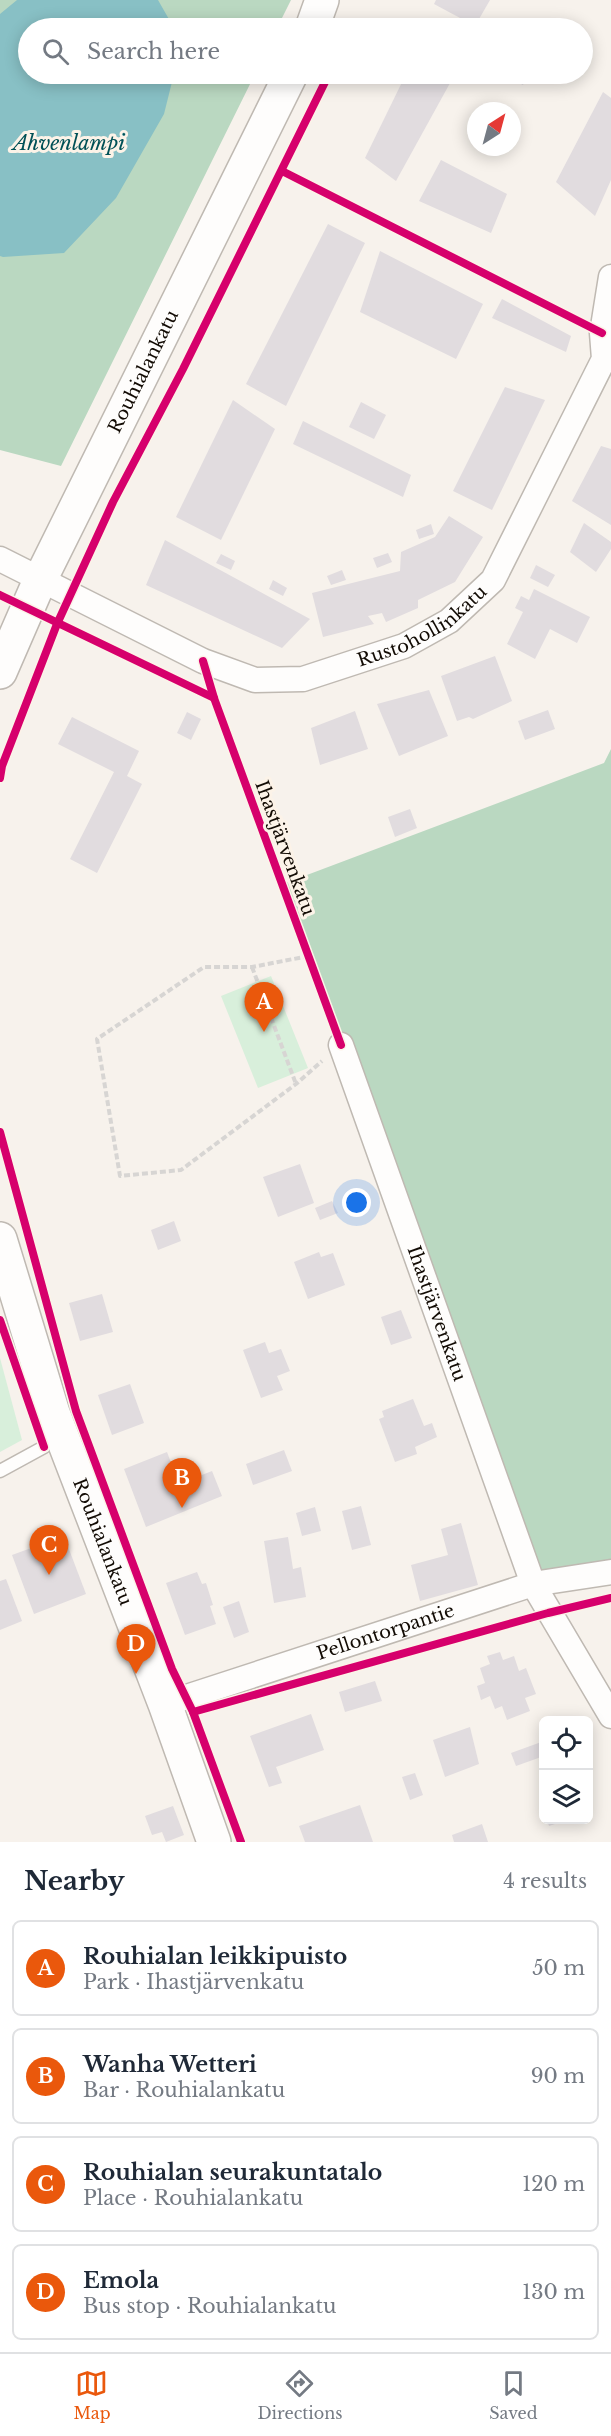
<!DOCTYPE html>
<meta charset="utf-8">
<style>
:root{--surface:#fff;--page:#f6f6f7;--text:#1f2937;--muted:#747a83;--line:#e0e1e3;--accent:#ea580c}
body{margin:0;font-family:"Libre Baskerville",serif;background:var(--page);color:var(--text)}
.controls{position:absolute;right:18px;bottom:18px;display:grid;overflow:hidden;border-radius:9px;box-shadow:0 3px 15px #0003}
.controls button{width:54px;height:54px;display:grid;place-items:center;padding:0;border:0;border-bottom:2px solid var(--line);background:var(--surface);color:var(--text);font:30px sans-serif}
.compass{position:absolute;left:467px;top:102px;width:54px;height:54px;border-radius:50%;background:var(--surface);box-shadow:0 3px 15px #0003;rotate:36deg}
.you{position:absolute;left:357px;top:1203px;width:21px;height:21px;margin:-15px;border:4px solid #fff;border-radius:50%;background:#1a73e8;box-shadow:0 0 0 9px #1a73e833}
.badge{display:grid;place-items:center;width:39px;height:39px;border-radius:50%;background:var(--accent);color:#fff;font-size:20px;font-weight:700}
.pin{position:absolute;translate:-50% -50px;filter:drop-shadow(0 2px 3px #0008)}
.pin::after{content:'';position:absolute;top:32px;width:21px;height:18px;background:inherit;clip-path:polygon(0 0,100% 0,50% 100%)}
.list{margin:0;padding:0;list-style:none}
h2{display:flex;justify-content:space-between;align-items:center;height:78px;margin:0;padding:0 24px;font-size:26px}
h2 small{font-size:20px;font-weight:400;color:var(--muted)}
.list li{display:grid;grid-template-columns:39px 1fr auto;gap:18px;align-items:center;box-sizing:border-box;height:96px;margin:0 12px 12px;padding:0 12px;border:2px solid var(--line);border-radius:9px}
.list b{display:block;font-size:22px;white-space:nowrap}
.list p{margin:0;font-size:20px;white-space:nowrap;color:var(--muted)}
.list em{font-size:20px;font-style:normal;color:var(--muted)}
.icon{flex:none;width:33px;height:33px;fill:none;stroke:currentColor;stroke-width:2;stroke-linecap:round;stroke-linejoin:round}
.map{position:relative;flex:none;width:611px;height:1842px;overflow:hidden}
.search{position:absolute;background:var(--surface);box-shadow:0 3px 15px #0003;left:18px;right:18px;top:18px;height:66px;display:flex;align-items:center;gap:15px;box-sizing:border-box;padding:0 21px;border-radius:33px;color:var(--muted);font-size:22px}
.sheet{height:510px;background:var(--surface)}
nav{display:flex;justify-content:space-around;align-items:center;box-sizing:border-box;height:84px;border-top:2px solid var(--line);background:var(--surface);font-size:16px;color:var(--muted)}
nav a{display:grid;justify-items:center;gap:3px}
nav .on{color:var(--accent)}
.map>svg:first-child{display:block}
.green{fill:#d8efdb}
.forest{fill:#bad8c1}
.water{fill:#88c0c5}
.building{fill:#e1dcdf}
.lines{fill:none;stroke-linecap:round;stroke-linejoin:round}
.lane-casing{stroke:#bfb9b2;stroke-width:15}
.street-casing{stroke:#bfb9b2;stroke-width:27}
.secondary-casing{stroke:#bfb9b2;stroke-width:36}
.path{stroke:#d7d5d3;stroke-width:4;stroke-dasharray:6 3;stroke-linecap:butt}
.lane{stroke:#fefdfc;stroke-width:12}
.street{stroke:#fefdfc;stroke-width:24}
.secondary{stroke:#fefdfc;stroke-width:33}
.cycleway-casing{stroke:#fcf3e8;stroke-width:11}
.cycleway{stroke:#d6006c;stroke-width:8}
.labels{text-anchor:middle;stroke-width:6;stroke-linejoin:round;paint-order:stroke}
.street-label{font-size:18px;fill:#120b04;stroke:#fcf3e8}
.water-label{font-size:20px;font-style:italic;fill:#005056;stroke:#fcf3e8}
</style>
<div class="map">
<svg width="611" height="1842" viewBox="0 0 611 1842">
<rect width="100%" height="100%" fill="#f7f2ec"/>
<g class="green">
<polygon points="271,976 308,1068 258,1088 221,996"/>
<polygon points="0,1358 22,1440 0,1452"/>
</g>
<g class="forest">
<polygon points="0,0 291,0 277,28 28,28 28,74 255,74 61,466 0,450"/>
<polygon points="611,749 611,1572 533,1584 283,884 604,763"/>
</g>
<polygon class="water" points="17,0 158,0 174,28 28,28 28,74 174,74 164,114 116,198 64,253 3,257 0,256 0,14"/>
<g class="building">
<polygon points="436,0 490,0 475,26 434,4"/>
<polygon points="406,74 455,74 396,181 365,158"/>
<polygon points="514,74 541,74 537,81 527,76 523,85 511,79"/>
<polygon points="603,92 611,98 611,180 595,216 556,182"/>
<polygon points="441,160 507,194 491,233 419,201"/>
<polygon points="328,224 365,243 286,406 246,384"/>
<polygon points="380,251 483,304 456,359 360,312"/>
<polygon points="502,299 571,336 566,352 492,318"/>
<polygon points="505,387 545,400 492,510 453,491"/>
<polygon points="233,400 275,429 221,540 176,517"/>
<polygon points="361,402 386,415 374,439 349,427"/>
<polygon points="303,421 411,475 403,497 293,444"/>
<polygon points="601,446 611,449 611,525 572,501"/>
<polygon points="449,516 483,537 455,582 418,600 418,608 386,622 382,613 368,616 374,624 323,637 312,593 400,571 401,552 435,537"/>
<polygon points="584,523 611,542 611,549 596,572 570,552"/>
<polygon points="431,524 434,534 419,539 416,530"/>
<polygon points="165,540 310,619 282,648 146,585"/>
<polygon points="388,553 392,562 377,568 373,558"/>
<polygon points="221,554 235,561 231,570 216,563"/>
<polygon points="536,565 555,575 548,587 530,578"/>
<polygon points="342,570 346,580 331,585 327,576"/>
<polygon points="273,580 287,588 283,596 269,589"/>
<polygon points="534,589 590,617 577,643 550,629 535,659 507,644 523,612 515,608 521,596 529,600"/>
<polygon points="495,656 512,701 473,719 469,717 457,721 441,676"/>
<polygon points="429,690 448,736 399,756 377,704"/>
<polygon points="548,710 555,729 525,740 518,721"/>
<polygon points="355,711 368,749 320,765 311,728"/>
<polygon points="187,712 201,719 191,740 177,733"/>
<polygon points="72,717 139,751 127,776 142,784 97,873 70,859 114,772 58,744"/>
<polygon points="410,809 417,828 395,837 388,817"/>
<polygon points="300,1164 314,1203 278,1217 263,1177"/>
<polygon points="332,1201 338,1213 320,1220 315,1208"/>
<polygon points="174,1221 181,1241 158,1250 151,1230"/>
<polygon points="319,1252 321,1257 333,1253 345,1285 308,1299 294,1262"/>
<polygon points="102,1294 113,1332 80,1341 69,1303"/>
<polygon points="401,1310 412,1338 391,1345 381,1317"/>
<polygon points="265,1342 269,1353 281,1349 290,1371 277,1376 283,1390 261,1398 243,1350"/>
<polygon points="130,1384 144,1423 112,1435 98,1395"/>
<polygon points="413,1399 424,1426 432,1423 437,1437 415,1447 417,1454 395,1462 379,1419 384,1417 382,1411"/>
<polygon points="284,1450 292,1471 253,1485 246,1464"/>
<polygon points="167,1452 179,1484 212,1471 222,1496 146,1527 124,1469"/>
<polygon points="361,1506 371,1545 352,1550 342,1511"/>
<polygon points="315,1507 321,1531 302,1536 296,1513"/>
<polygon points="461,1523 478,1585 420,1601 411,1565 448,1555 441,1529"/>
<polygon points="64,1536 86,1594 34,1614 12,1555"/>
<polygon points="288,1537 293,1569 301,1567 306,1597 274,1603 264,1541"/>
<polygon points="197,1572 202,1584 206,1583 213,1605 210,1606 216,1624 185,1635 166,1583"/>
<polygon points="6,1579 22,1621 0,1630 0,1581"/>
<polygon points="239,1601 249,1632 234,1638 223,1607"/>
<polygon points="500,1652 503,1660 514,1656 519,1671 526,1668 536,1694 525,1698 530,1711 507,1720 502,1706 495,1709 490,1696 481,1700 477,1686 485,1683 480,1668 490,1664 487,1656"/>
<polygon points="375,1681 382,1701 345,1712 339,1692"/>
<polygon points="311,1714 324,1750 276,1767 282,1783 269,1787 250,1736"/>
<polygon points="470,1727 479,1764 445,1777 433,1740"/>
<polygon points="544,1741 544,1756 516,1766 511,1753"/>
<polygon points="415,1773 423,1795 410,1800 402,1777"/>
<polygon points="360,1805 373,1842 305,1842 299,1826"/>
<polygon points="173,1806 184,1835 166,1842 162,1832 152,1835 145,1816"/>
<polygon points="547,1820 567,1820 549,1826"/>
<polygon points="482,1824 488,1842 454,1842 452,1835"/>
</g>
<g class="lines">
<defs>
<polyline id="lane" points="0,1471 44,1447"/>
<g id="street">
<path id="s1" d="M 0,559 L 203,661 L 255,680 L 303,679 L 404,646 L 449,621 L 493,580 L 604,359 L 602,333 L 611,277"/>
<path id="s2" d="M 341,1045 L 533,1584 L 611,1716"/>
<path id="s3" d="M 165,1704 L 533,1584 L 611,1572"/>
</g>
<g id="secondary">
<polyline points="312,28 322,0"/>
<path id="s4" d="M 0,672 L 40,580 L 291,74"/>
<path id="s5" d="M 0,1239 L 53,1413 L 165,1704 L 214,1842"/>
</g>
</defs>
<use href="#lane" class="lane-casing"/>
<use href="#street" class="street-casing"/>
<use href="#secondary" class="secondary-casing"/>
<g class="path">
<polyline points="309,956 252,967 204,967 97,1039 120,1176 181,1170 296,1084 322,1061"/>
<polyline points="252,967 296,1084"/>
</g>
<use href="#lane" class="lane"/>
<use href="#street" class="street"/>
<use href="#secondary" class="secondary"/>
<defs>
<g id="cycleway">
<polyline points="282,171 602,333"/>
<polyline points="0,595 214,698"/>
<polyline points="203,661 214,698 341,1045"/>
<polyline points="0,778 2,766 57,624 113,502 183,369 329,74"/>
<polyline points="0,1132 76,1411 172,1669 193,1712 241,1842"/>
<polyline points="0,1320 44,1447"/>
<polyline points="193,1712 548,1613 611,1598"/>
</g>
</defs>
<use href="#cycleway" class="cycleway-casing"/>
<use href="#cycleway" class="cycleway"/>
</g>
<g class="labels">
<g class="street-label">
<text dy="6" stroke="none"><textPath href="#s4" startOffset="333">Rouhialankatu</textPath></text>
<text dy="6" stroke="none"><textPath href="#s1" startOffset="462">Rustohollinkatu</textPath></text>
<text transform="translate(285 848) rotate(70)" y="6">Ihastjärvenkatu</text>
<text dy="6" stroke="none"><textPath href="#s2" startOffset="285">Ihastjärvenkatu</textPath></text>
<text dy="6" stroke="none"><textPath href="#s5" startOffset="320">Rouhialankatu</textPath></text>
<text dy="6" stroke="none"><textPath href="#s3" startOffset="232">Pellontorpantie</textPath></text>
</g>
<g class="water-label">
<text x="69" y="150">Ahvenlampi</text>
</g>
</g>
</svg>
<div class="controls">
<button><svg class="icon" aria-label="locate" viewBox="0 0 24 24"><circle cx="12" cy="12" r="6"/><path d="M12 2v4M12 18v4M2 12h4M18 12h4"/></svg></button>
<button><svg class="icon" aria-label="layers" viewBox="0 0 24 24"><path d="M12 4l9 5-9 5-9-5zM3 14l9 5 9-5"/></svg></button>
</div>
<svg class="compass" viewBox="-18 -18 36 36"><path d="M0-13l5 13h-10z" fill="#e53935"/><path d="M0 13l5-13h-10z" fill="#747a83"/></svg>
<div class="you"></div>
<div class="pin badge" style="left:264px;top:1032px">A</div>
<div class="pin badge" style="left:182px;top:1508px">B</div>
<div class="pin badge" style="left:49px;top:1575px">C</div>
<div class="pin badge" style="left:136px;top:1674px">D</div>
<div class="search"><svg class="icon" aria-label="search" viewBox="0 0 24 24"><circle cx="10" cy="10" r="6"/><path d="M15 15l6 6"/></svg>Search here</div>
</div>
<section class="sheet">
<h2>Nearby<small>4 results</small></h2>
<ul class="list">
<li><span class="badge">A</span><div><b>Rouhialan leikkipuisto</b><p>Park · Ihastjärvenkatu</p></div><em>50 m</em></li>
<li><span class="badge">B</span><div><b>Wanha Wetteri</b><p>Bar · Rouhialankatu</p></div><em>90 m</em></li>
<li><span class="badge">C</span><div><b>Rouhialan seurakuntatalo</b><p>Place · Rouhialankatu</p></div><em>120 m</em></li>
<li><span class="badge">D</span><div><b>Emola</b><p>Bus stop · Rouhialankatu</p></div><em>130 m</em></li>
</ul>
</section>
<nav>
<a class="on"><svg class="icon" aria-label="map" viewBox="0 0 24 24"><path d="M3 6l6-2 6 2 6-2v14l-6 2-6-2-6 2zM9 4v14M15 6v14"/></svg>Map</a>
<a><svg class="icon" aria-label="directions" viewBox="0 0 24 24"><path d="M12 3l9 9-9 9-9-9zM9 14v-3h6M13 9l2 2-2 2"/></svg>Directions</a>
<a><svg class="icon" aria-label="saved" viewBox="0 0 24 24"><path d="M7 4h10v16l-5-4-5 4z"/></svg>Saved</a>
</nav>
